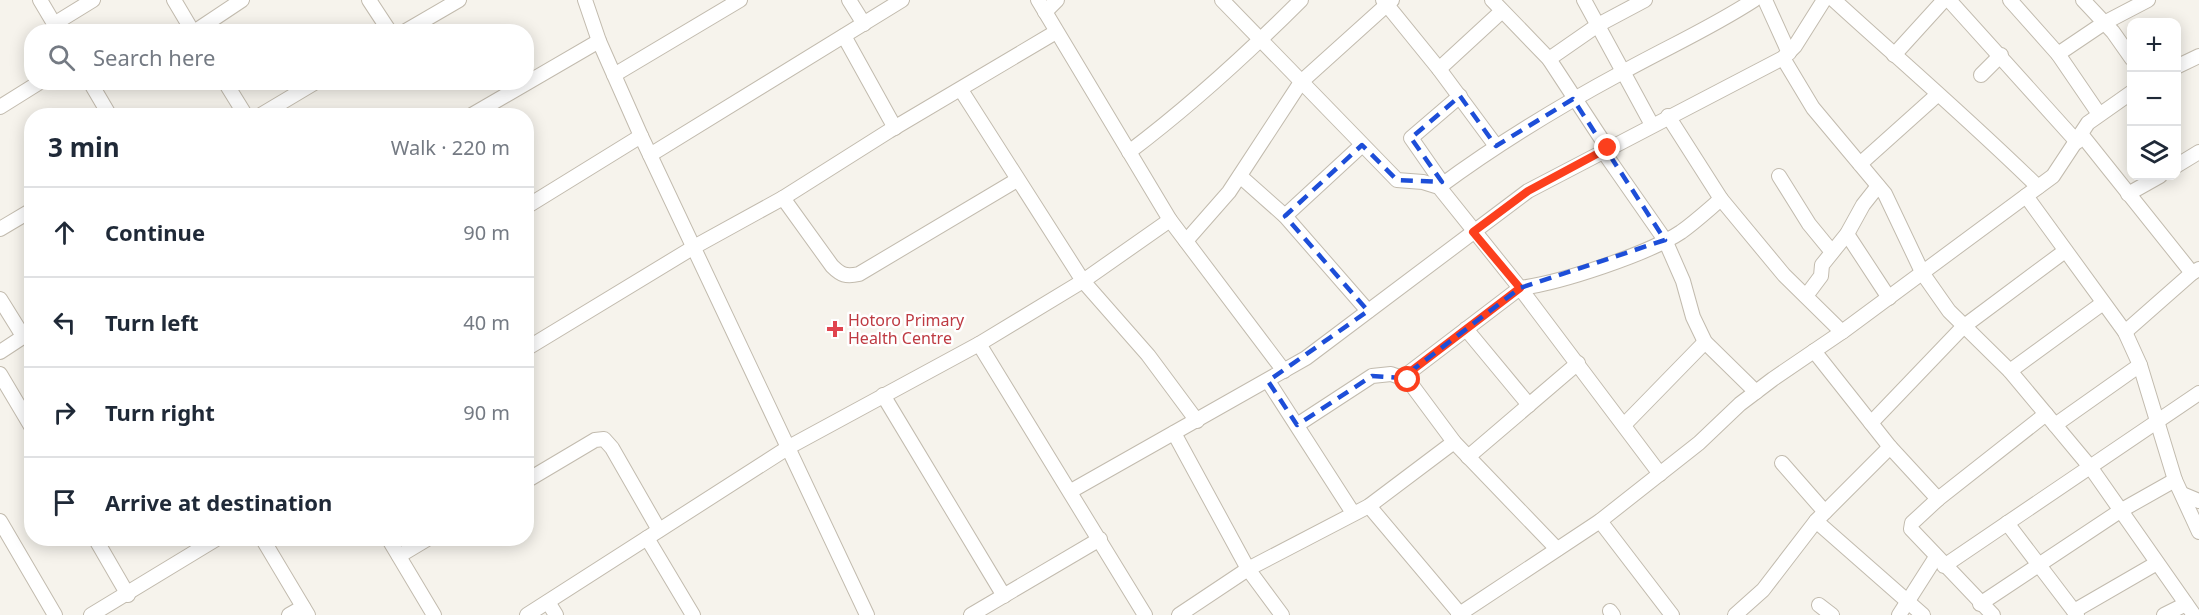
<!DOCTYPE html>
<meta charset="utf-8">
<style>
:root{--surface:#fff;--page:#f6f6f7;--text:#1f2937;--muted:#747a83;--line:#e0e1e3}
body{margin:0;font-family:"Noto Sans",sans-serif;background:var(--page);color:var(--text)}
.controls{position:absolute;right:18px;top:18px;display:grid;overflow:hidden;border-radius:12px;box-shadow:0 3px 15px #0003}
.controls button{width:54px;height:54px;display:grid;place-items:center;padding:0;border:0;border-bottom:2px solid var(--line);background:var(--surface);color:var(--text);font:30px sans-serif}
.stop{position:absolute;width:18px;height:18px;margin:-14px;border:4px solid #fc3f1d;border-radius:50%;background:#fff}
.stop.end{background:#fc3f1d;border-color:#fff;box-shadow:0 2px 6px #0008}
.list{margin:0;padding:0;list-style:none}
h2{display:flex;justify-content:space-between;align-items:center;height:78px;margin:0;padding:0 24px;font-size:26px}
h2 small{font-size:20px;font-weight:400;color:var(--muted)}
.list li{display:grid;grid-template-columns:39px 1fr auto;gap:18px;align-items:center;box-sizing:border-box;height:90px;padding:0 24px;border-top:2px solid var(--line)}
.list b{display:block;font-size:22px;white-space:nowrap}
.list em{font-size:20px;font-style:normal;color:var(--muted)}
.icon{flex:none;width:33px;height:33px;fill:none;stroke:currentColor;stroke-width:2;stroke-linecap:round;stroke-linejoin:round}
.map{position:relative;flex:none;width:2199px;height:615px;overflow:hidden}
.search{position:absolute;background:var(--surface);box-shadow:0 3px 15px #0003;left:24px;top:24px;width:510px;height:66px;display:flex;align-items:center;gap:15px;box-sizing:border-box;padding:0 21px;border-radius:24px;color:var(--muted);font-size:22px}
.panel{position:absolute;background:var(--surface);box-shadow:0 3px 15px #0003;left:24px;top:108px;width:510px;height:438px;border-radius:24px}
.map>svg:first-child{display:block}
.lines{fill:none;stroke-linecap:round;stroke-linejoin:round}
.minor-casing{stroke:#c2bbae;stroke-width:16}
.minor{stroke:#fff;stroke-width:14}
.route{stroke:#fc3f1d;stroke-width:8}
.marked{fill:none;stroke:#1d4ed8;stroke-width:4.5;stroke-dasharray:12 8;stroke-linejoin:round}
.health-dot{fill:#e0444e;stroke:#fff;stroke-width:2}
.labels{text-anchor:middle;stroke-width:5;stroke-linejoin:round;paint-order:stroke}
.health-label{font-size:16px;fill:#be3a42;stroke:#fff;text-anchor:start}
</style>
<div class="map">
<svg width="2199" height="615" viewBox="0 0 2199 615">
<rect width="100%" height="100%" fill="#f6f3ec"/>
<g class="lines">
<defs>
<g id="minor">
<polyline points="40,0 59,32"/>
<polyline points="174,0 193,32"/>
<polyline points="369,0 390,32"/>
<polyline points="585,0 599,41 641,136 867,615"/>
<polyline points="849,0 864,24"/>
<polyline points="1038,0 1170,220 1284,371"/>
<path d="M 1222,0 L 1397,180 L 1423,182 L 1439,187 L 1520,288 C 1560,283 1648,254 1681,232 C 1695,222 1708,210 1721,199 L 1784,275 L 1842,332"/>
<polyline points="1383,0 1439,69 1496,146"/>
<polyline points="1492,0 1549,59 1608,149"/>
<polyline points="1584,0 1652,125"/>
<polyline points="1765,0 1789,53"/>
<path d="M 1834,0 C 1902,62 1972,122 2038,187"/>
<polyline points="1949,0 2077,142"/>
<polyline points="2010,0 2058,54 2099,114"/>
<polyline points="2083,0 2113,32 2132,59"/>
<polyline points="1045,12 1057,0"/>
<polyline points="54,24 93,0"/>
<polyline points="194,32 242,0"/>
<polyline points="404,32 459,0"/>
<polyline points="844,36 895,128"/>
<polyline points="2058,54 2104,23 2148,0"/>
<polyline points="1894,55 1944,0"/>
<polyline points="1783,58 1813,108 1885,194 1923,274 1949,311 2010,371 2091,468 2194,615"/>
<polyline points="1549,59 1598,25 1645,0"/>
<polyline points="2176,67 2199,56"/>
<polyline points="1439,69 1502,11"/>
<polyline points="614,75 740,0"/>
<polyline points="1981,75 2001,55"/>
<polyline points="90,82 110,116"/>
<polyline points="225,82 246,116"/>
<polyline points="961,90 1083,281 1148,355 1197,421"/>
<polyline points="0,107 40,82"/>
<polyline points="259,116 316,82"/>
<polyline points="470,116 599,41"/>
<polyline points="1668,116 1721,199"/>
<polyline points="2081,134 2192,273 2199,269"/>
<polyline points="1603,151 1665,240 1683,281 1693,317 1705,342 1756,392"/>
<path d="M 1129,152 C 1190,106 1247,54 1301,0"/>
<polyline points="650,155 902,0"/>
<polyline points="1860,164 1937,95"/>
<polyline points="2176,166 2199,152"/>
<polyline points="1240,176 1285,216 1368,311"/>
<polyline points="1779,176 1809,224 1832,252"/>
<polyline points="1443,184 1411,138 1460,96"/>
<path d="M 1439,187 C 1497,144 1558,107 1621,73 C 1666,48 1711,28 1754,0"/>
<polyline points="2128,194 2160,176"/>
<polyline points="2026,196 2125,332 2140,365 2175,480 2199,532"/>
<path d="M 783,198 L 832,266 C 841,275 846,277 859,274 L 1017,180"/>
<polyline points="526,207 641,136"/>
<polyline points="1285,216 1362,145"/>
<polyline points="0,229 32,210"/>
<polyline points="1847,234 1889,298"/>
<polyline points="1186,241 1229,192 1301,82 1392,0"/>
<polyline points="1806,296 1821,276 1822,265 1847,234 1863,205 1878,186"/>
<polyline points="0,299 23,336"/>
<polyline points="1466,329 1529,405"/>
<polyline points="2125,332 2192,273"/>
<polyline points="979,344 1145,615"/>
<polyline points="526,349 694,247 783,198 889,131 1056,32"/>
<polyline points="1814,351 1890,447 1938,499"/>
<polyline points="0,352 32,331"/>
<polyline points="2010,371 2103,303"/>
<polyline points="0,374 32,428"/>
<polyline points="1402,378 1520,288 1660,474"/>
<polyline points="1268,381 1353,513"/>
<polyline points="883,395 1004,596"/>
<polyline points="1871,423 1963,327 2065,251"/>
<polyline points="1297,425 1372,376 1391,374 1408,380 1454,442 1557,549"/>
<polyline points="1624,425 1705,342"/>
<polyline points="2055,425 2140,365"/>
<polyline points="1174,433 1248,569 1282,615"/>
<polyline points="1468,457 1578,363"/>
<polyline points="1782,463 1825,512"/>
<polyline points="526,481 595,440 604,439 612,448 659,530"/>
<polyline points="1071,491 1306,358 1528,191 1783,58 1795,46 1824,0"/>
<polyline points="2182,494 2199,501"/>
<polyline points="1369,506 1460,614"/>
<polyline points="0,521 55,615"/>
<polyline points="1600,521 1672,615"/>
<polyline points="1816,521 1923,615"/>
<polyline points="2007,523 2077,615"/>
<polyline points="95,538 128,595"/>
<polyline points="262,538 308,615"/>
<polyline points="388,538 434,615"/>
<polyline points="647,538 693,615"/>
<polyline points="399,556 429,538"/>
<polyline points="1944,566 2199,393"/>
<polyline points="548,602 556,615"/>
<polyline points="1980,604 2120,511 2175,480"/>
<polyline points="1819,605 1832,615"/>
<polyline points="1610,611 1613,615"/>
<polyline points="2074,611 2157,563"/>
<polyline points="91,615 218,538"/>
<polyline points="289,615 303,607"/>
<polyline points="527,615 789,447 979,344 1083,281 1170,220"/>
<polyline points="971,615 1100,539"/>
<polyline points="1179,615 1248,569 1369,506 1454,442"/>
<polyline points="1458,615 1600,521 1699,443 1740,404 1773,379 1842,332 2053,176 2088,123 2132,92"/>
<polyline points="1735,615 1763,590 1816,521 1890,447"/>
<polyline points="1899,615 1936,557"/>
<polyline points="1993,615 1911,529 1912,523 1938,499 2046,414"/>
<polyline points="2164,615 2186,604"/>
</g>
</defs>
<use href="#minor" class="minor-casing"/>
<use href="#minor" class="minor"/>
</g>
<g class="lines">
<polyline class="route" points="1408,380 1402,378 1520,288 1473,232 1528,191 1608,148"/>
</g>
<path class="marked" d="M 1460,96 L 1496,146 L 1573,99 L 1665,240 L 1520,288 L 1402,378 L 1372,376 L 1297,425 L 1268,381 L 1368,311 L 1285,216 L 1362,145 L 1397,180 L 1442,182 L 1411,138 Z"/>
<path class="health-dot" d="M832 320h6v6h6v6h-6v6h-6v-6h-6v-6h6z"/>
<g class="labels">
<g class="health-label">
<text x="848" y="326">Hotoro Primary<tspan x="848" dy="18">Health Centre</tspan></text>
</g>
</g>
</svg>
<div class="controls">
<button>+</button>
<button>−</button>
<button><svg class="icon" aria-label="layers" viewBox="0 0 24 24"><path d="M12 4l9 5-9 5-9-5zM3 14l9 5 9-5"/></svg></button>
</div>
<div class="stop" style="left:1408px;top:380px"></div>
<div class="stop end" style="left:1608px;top:148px"></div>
<div class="search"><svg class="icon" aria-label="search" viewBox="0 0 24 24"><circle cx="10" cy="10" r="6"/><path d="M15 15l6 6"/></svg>Search here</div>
<section class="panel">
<h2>3 min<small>Walk · 220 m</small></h2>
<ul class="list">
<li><svg class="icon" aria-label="ahead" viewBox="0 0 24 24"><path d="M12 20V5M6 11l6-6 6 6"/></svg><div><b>Continue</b></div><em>90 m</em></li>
<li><svg class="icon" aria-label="left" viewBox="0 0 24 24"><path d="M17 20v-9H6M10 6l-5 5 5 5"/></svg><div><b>Turn left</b></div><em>40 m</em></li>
<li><svg class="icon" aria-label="right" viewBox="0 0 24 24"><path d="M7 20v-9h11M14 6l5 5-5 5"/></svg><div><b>Turn right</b></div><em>90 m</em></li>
<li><svg class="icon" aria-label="arrive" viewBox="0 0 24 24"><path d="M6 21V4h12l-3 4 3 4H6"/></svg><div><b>Arrive at destination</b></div></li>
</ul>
</section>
</div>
